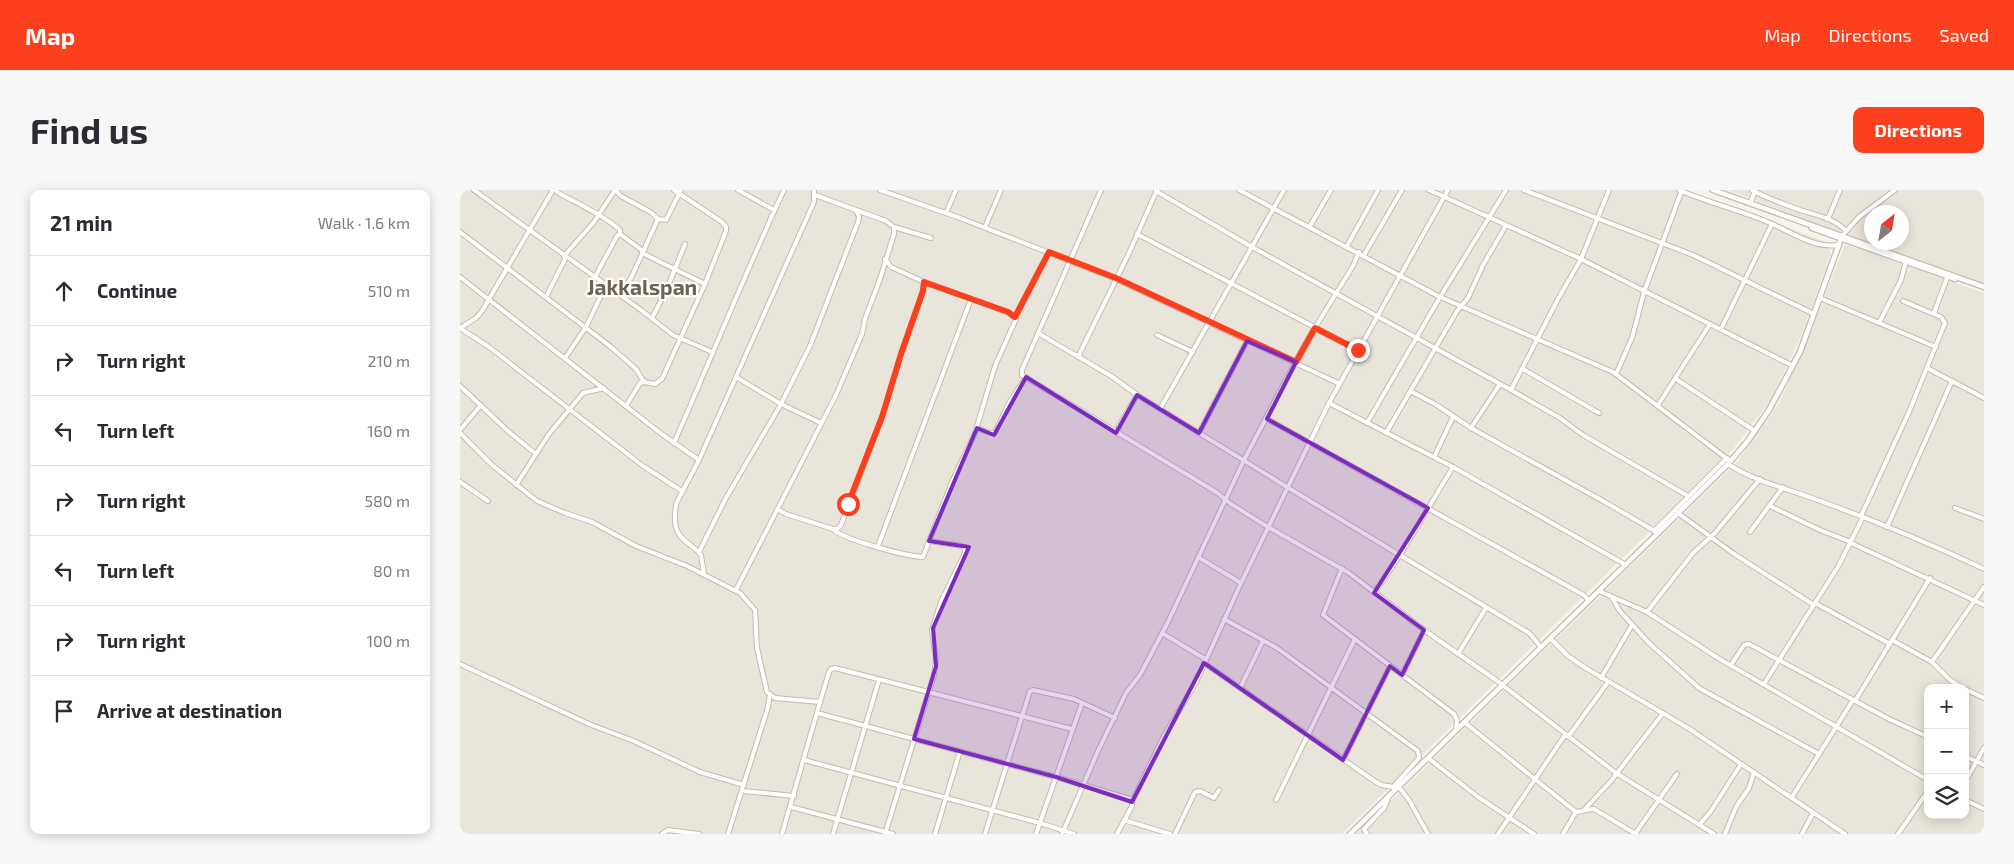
<!DOCTYPE html>
<meta charset="utf-8">
<style>
:root{--surface:#fff;--page:#f7f7f7;--text:#2b2b33;--muted:#7c7c81;--line:#e1e1e2;--accent:#fc3f1d}
body{margin:0;font-family:"Exo 2",sans-serif;background:var(--page);color:var(--text)}
.controls{position:absolute;right:15px;bottom:15px;display:grid;overflow:hidden;border-radius:10px;box-shadow:0 2px 12px #0003}
.controls button{width:45px;height:45px;display:grid;place-items:center;padding:0;border:0;border-bottom:1px solid var(--line);background:var(--surface);color:var(--text);font:25px sans-serif}
.compass{position:absolute;left:1404px;top:15px;width:45px;height:45px;border-radius:50%;background:var(--surface);box-shadow:0 2px 12px #0003;rotate:31deg}
.stop{position:absolute;width:15px;height:15px;margin:-11px;border:4px solid #fc3f1d;border-radius:50%;background:#fff}
.stop.end{background:#fc3f1d;border-color:#fff;box-shadow:0 1px 5px #0008}
.list{margin:0;padding:0;list-style:none}
h2{display:flex;justify-content:space-between;align-items:center;height:65px;margin:0;padding:0 20px;font-size:21px}
h2 small{font-size:16px;font-weight:400;color:var(--muted)}
.list li{display:grid;grid-template-columns:32px 1fr auto;gap:15px;align-items:center;box-sizing:border-box;height:70px;padding:0 20px;border-top:1px solid var(--line)}
.list b{display:block;font-size:19px;white-space:nowrap}
.list em{font-size:16px;font-style:normal;color:var(--muted)}
.icon{flex:none;width:28px;height:28px;fill:none;stroke:currentColor;stroke-width:2;stroke-linecap:round;stroke-linejoin:round}
.map{position:relative;flex:none;width:1524px;height:644px;overflow:hidden;border-radius:10px}
header{display:flex;align-items:center;gap:30px;box-sizing:border-box;height:70px;padding:0 25px;background:var(--accent);color:#fff}
header strong{font-size:24px}
nav{display:flex;gap:28px;margin-inline-start:auto;font-size:18px}
.intro{display:flex;align-items:center;justify-content:space-between;box-sizing:border-box;height:120px;padding:0 30px}
h1{margin:0;font-size:35px}
.button{padding:12px 22px;border-radius:10px;background:var(--accent);color:#fff;font-size:18px;font-weight:700}
main{display:flex;gap:30px;padding:0 30px}
aside{flex:1;background:var(--surface);border-radius:10px;box-shadow:0 2px 12px #0003}
.map>svg:first-child{display:block}
.residential{fill:#eae5da;fill-rule:evenodd}
.lines{fill:none;stroke-linecap:round;stroke-linejoin:round}
.minor-casing{stroke:#c2bbae;stroke-width:6}
.tertiary-casing{stroke:#c2bbae;stroke-width:7}
.minor{stroke:#fff;stroke-width:4}
.tertiary{stroke:#fff;stroke-width:4.5}
.route{stroke:#fc3f1d;stroke-width:6}
.marked{fill:#7b2cbf;fill-opacity:0.2;stroke:#7b2cbf;stroke-width:4;stroke-linejoin:round}
.labels{text-anchor:middle;stroke-width:4.5;stroke-linejoin:round;paint-order:stroke}
.district-label{font-size:21px;font-weight:bold;fill:#6e6250;stroke:#fff}
</style>
<header>
<strong>Map</strong>
<nav><a>Map</a><a>Directions</a><a>Saved</a></nav>
</header>
<div class="intro"><h1>Find us</h1><a class="button">Directions</a></div>
<main>
<aside>
<h2>21 min<small>Walk · 1.6 km</small></h2>
<ul class="list">
<li><svg class="icon" aria-label="ahead" viewBox="0 0 24 24"><path d="M12 20V5M6 11l6-6 6 6"/></svg><div><b>Continue</b></div><em>510 m</em></li>
<li><svg class="icon" aria-label="right" viewBox="0 0 24 24"><path d="M7 20v-9h11M14 6l5 5-5 5"/></svg><div><b>Turn right</b></div><em>210 m</em></li>
<li><svg class="icon" aria-label="left" viewBox="0 0 24 24"><path d="M17 20v-9H6M10 6l-5 5 5 5"/></svg><div><b>Turn left</b></div><em>160 m</em></li>
<li><svg class="icon" aria-label="right" viewBox="0 0 24 24"><path d="M7 20v-9h11M14 6l5 5-5 5"/></svg><div><b>Turn right</b></div><em>580 m</em></li>
<li><svg class="icon" aria-label="left" viewBox="0 0 24 24"><path d="M17 20v-9H6M10 6l-5 5 5 5"/></svg><div><b>Turn left</b></div><em>80 m</em></li>
<li><svg class="icon" aria-label="right" viewBox="0 0 24 24"><path d="M7 20v-9h11M14 6l5 5-5 5"/></svg><div><b>Turn right</b></div><em>100 m</em></li>
<li><svg class="icon" aria-label="arrive" viewBox="0 0 24 24"><path d="M6 21V4h12l-3 4 3 4H6"/></svg><div><b>Arrive at destination</b></div></li>
</ul>
</aside>
<div class="map">
<svg width="1524" height="644" viewBox="0 0 1524 644">
<rect width="100%" height="100%" fill="#f6f3ec"/>
<g class="residential">
<polygon points="0,0 1225,0 1364,51 1371,64 1342,144 1310,211 1274,258 882,644 0,644"/>
<path d="M 1267,0 L 1524,0 L 1524,95 ZM 1412,22 L 1442,22 L 1442,52 L 1412,52 Z"/>
<path d="M 1385,54 L 1524,103 L 1524,644 L 897,644 L 1277,272 L 1319,213 L 1353,137 ZM 1468,498 L 1505,498 L 1505,625 L 1468,625 Z"/>
</g>
<g class="lines">
<defs>
<g id="minor">
<polyline points="14,0 181,120 213,145 252,162"/>
<path d="M 96,0 L 97,2 C 118,14 142,24 160,40 L 160,44 L 183,61"/>
<polyline points="155,0 161,6 192,23 198,29 206,30 221,0"/>
<polyline points="278,0 314,20"/>
<polyline points="420,0 500,28 656,89 880,194"/>
<polyline points="641,0 562,180 562,185 756,302 771,314 808,337 889,383 964,440 1036,490 1156,583 1254,644"/>
<polyline points="779,0 980,107 1153,182 1270,271"/>
<polyline points="969,0 1121,69 1333,176"/>
<polyline points="1064,0 1233,65 1354,124"/>
<path d="M 1219,0 C 1247,12 1275,19 1303,30 C 1327,39 1352,59 1379,55"/>
<path d="M 1292,0 C 1307,8 1323,14 1340,20 C 1356,25 1374,28 1386,41"/>
<polyline points="696,1 792,57 1051,200 1100,228 1123,245 1228,306"/>
<polyline points="1290,14 1295,1"/>
<polyline points="486,23 496,0"/>
<polyline points="1368,29 1380,0"/>
<polyline points="850,36 871,0"/>
<polyline points="434,37 471,48"/>
<polyline points="525,37 541,0"/>
<polyline points="0,42 151,157 176,179 184,192"/>
<polyline points="677,44 898,160"/>
<polyline points="1382,46 1399,27 1435,0"/>
<polyline points="887,56 918,0"/>
<polyline points="182,63 245,94"/>
<polyline points="904,65 942,0"/>
<polyline points="104,66 134,32 155,0"/>
<polyline points="0,87 203,245 239,270"/>
<polyline points="135,87 157,46 160,44"/>
<polyline points="161,105 172,86 198,29"/>
<polyline points="86,107 106,67"/>
<polyline points="1360,108 1476,157"/>
<polyline points="1474,123 1488,85"/>
<polyline points="555,127 589,62"/>
<polyline points="192,128 206,101 225,54"/>
<polyline points="1419,133 1441,90 1446,71"/>
<polyline points="0,138 29,157 183,276 222,301"/>
<polyline points="0,138 16,128 22,121 93,0"/>
<polyline points="1261,139 1312,34"/>
<polyline points="578,143 651,186 679,206 827,297 1069,443 1081,457"/>
<polyline points="697,145 733,162"/>
<polyline points="618,167 670,61 697,0"/>
<polyline points="105,168 126,137 146,95"/>
<polyline points="1467,178 1524,208"/>
<polyline points="1063,179 1139,223"/>
<polyline points="1156,184 1172,148 1184,102 1222,0"/>
<polyline points="276,187 321,214 361,233"/>
<polyline points="1216,189 1295,241"/>
<polyline points="0,196 49,242 76,264"/>
<polyline points="1051,200 1098,109 1121,69 1149,0"/>
<polyline points="952,202 975,214 1011,238 1145,312 1198,343"/>
<polyline points="869,213 993,277 1166,375"/>
<polyline points="1198,215 1250,134"/>
<polyline points="166,216 180,193 184,192 195,194 202,189 245,94 266,41 266,37 262,32 214,0"/>
<polyline points="700,219 824,0"/>
<polyline points="807,229 1122,404 1129,410"/>
<polyline points="907,233 980,107 1046,0"/>
<polyline points="517,238 530,243 535,243 549,213 566,187"/>
<polyline points="1011,238 1040,194"/>
<polyline points="0,240 21,215"/>
<polyline points="0,243 32,275 77,311 105,323 132,332 176,356 227,376 280,403 295,420 297,458 307,502 315,508 360,512 322,644"/>
<polyline points="739,243 787,151"/>
<polyline points="926,243 997,121 1008,108 1023,75 1044,39 1045,34"/>
<polyline points="658,244 659,236 677,205"/>
<path d="M 214,253 C 251,169 285,83 324,0"/>
<polyline points="974,267 993,227"/>
<path d="M 1268,274 C 1295,292 1330,299 1360,311 C 1416,331 1471,354 1524,379"/>
<polyline points="0,292 28,311"/>
<polyline points="56,295 89,244 123,203 144,198"/>
<polyline points="1310,316 1360,340 1391,352"/>
<polyline points="1495,318 1524,329"/>
<path d="M 317,319 L 326,324 L 373,339 C 384,350 446,366 463,367 L 492,292 L 515,243 L 535,176 L 556,129 L 548,122 L 464,92 L 431,77 L 425,69"/>
<polyline points="1218,323 1274,364 1354,415"/>
<polyline points="1401,326 1449,222 1485,133 1481,127 1443,111"/>
<polyline points="1427,337 1492,191"/>
<polyline points="373,339 377,339 381,335 422,227 441,164 463,101 464,92"/>
<polyline points="1194,341 1267,268"/>
<polyline points="1290,342 1323,297"/>
<polyline points="1391,353 1524,415"/>
<polyline points="418,356 511,109"/>
<polyline points="239,362 266,308 321,214 350,156 398,32 399,27 396,20"/>
<polyline points="738,367 781,393"/>
<polyline points="882,378 863,425 994,524 997,530 996,540"/>
<path d="M 244,384 L 241,365 C 236,358 228,354 222,348 C 213,339 214,323 217,312 L 239,270 L 354,12 L 354,0"/>
<polyline points="276,400 376,205 402,144 405,129 420,89 434,44 434,37 426,31 355,5"/>
<polyline points="1139,401 1187,422 1258,468 1468,590"/>
<polyline points="914,403 940,365 993,277"/>
<polyline points="1152,407 1159,420 1189,453 1239,498 1359,564"/>
<polyline points="1355,413 1430,454"/>
<polyline points="1187,422 1233,363 1254,344 1300,289"/>
<polyline points="764,429 817,458 958,561 959,568 933,597"/>
<polyline points="702,443 745,469"/>
<polyline points="1090,448 1108,466 1124,477 1228,538 1385,644"/>
<polyline points="1432,450 1472,472 1490,490 1503,498"/>
<polyline points="998,464 1026,418"/>
<polyline points="1472,472 1524,397"/>
<polyline points="744,473 913,590 921,595 934,597"/>
<polyline points="0,474 129,534 176,552 240,582 284,595"/>
<polyline points="1271,475 1284,455 1289,454 1429,529 1468,547"/>
<polyline points="942,485 964,440"/>
<polyline points="1141,488 1172,435"/>
<polyline points="1304,494 1379,375 1403,327"/>
<polyline points="780,498 803,451"/>
<polyline points="1505,499 1524,508"/>
<polyline points="1395,511 1470,388"/>
<polyline points="360,512 369,482 371,479 375,478 612,539"/>
<polyline points="357,523 596,587 670,609 672,612 672,616 657,644"/>
<polyline points="1004,532 1116,622"/>
<polyline points="1108,547 1148,492"/>
<polyline points="1505,566 1524,575"/>
<polyline points="968,568 1018,607 1074,644"/>
<polyline points="344,570 580,633 614,644"/>
<polyline points="883,570 930,476"/>
<polyline points="1505,592 1524,558"/>
<polyline points="938,596 949,610 968,644"/>
<polyline points="283,601 334,606"/>
<polyline points="1332,607 1393,510"/>
<polyline points="816,610 895,449"/>
<polyline points="1505,610 1524,619"/>
<polyline points="672,612 703,548 736,492 781,393 869,213 988,0"/>
<polyline points="331,617 433,644"/>
<polyline points="1125,620 1134,619 1176,644"/>
<polyline points="664,630 710,644"/>
<polyline points="1239,635 1251,621 1281,574"/>
<polyline points="202,644 208,640 239,644"/>
<polyline points="268,644 308,517 310,504"/>
<polyline points="373,644 419,490"/>
<polyline points="425,644 474,485 476,470 472,440 481,412 505,363 505,359 502,356 469,351"/>
<polyline points="475,644 500,561"/>
<polyline points="525,644 570,501 573,500 614,509 655,528"/>
<polyline points="576,644 622,513"/>
<polyline points="602,644 638,561 666,503 680,485 708,432 784,270 845,154 893,76 899,62"/>
<polyline points="715,644 735,602 740,601 754,608 759,600"/>
<polyline points="907,644 904,639 906,637 924,618 929,606"/>
<polyline points="1038,644 1105,545"/>
<polyline points="1103,644 1116,622 1123,621 1151,591 1203,523"/>
<polyline points="1175,644 1217,584"/>
<polyline points="1265,644 1276,617 1289,598 1294,582"/>
<polyline points="1342,644 1353,623"/>
<polyline points="1438,644 1468,601"/>
</g>
<g id="tertiary">
<polyline points="1253,0 1524,97"/>
<polyline points="1352,38 1495,89"/>
<polyline points="890,644 1198,343 1268,274 1287,252 1309,220 1340,162 1382,46"/>
</g>
</defs>
<use href="#minor" class="minor-casing"/>
<use href="#tertiary" class="tertiary-casing"/>
<use href="#minor" class="minor"/>
<use href="#tertiary" class="tertiary"/>
</g>
<g class="lines">
<polyline class="route" points="388,314 422,227 441,164 463,101 464,92 548,122 555,127 589,62 656,88 836,172 855,138 898,160"/>
</g>
<path class="marked" d="M 787,151 L 836,172 L 807,229 L 968,318 L 914,403 L 964,440 L 942,485 L 930,476 L 883,570 L 744,473 L 672,612 L 596,587 L 454,549 L 476,476 L 473,438 L 509,357 L 469,351 L 517,238 L 534,245 L 566,187 L 656,243 L 677,205 L 739,243 Z"/>
<g class="labels">
<g class="district-label">
<text x="182" y="105">Jakkalspan</text>
</g>
</g>
</svg>
<div class="controls">
<button>+</button>
<button>−</button>
<button><svg class="icon" aria-label="layers" viewBox="0 0 24 24"><path d="M12 4l9 5-9 5-9-5zM3 14l9 5 9-5"/></svg></button>
</div>
<svg class="compass" viewBox="-18 -18 36 36"><path d="M0-13l5 13h-10z" fill="#e53935"/><path d="M0 13l5-13h-10z" fill="#7c7c81"/></svg>
<div class="stop" style="left:388px;top:314px"></div>
<div class="stop end" style="left:898px;top:160px"></div>
</div>
</main>
